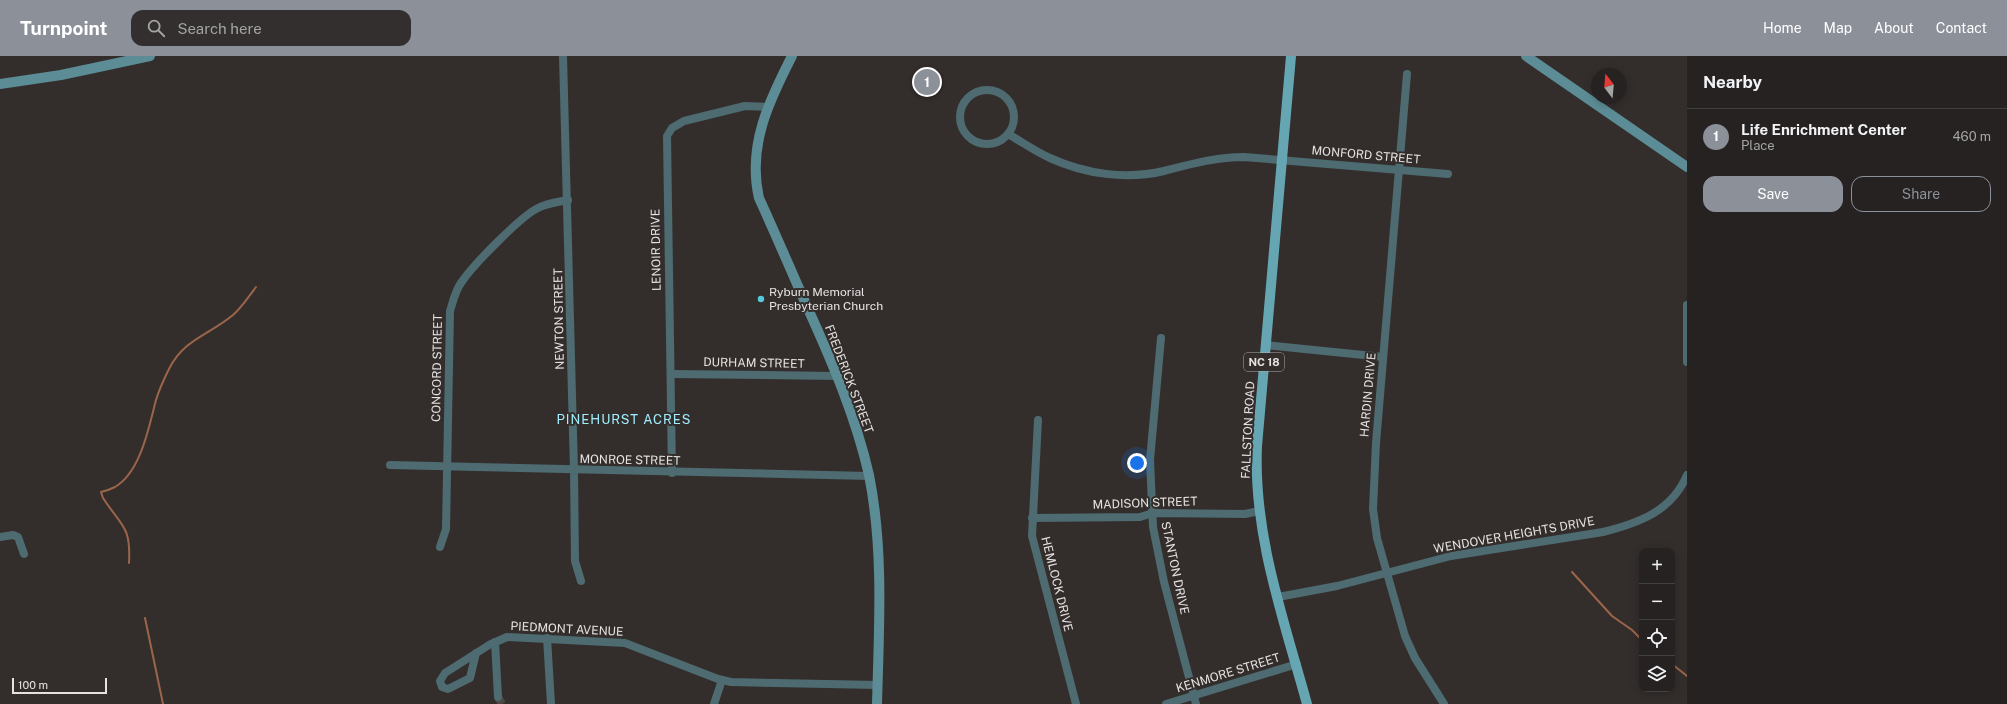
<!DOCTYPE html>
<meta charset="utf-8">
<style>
:root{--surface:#262221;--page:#322f2e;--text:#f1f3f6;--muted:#a4a4a5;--line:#423f3f;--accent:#8c9099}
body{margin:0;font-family:"Public Sans",sans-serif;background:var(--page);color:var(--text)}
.controls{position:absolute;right:12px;bottom:12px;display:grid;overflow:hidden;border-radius:8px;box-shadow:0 2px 10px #0003}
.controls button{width:36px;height:36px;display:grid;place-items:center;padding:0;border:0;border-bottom:1px solid var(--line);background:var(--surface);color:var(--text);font:20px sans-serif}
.compass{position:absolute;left:1591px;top:12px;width:36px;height:36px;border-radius:50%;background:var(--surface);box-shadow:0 2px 10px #0003;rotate:344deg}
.scale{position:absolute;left:12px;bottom:10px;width:95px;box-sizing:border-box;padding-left:4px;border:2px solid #e6e2e1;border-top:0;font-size:11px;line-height:14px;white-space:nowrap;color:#e6e2e1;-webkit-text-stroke:3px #332e2c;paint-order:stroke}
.you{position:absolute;left:1137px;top:407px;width:14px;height:14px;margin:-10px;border:3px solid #fff;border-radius:50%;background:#1a73e8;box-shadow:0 0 0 6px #1a73e833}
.badge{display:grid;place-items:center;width:26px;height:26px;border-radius:50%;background:var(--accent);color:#fff;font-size:13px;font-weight:700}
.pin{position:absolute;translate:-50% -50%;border:2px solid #fff;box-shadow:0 1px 4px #0006}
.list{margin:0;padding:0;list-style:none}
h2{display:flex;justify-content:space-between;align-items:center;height:52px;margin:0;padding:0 16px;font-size:17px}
h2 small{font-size:13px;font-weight:400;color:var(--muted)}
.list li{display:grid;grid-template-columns:26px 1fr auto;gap:12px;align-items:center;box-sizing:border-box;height:56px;padding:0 16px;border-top:1px solid var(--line)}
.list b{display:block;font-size:15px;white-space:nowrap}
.list p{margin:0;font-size:13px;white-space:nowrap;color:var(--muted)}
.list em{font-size:13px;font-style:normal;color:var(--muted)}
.actions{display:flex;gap:8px;padding:12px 16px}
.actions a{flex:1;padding:9px 0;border:1px solid var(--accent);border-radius:12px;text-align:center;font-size:14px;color:var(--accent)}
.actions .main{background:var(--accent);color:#fff}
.icon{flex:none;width:22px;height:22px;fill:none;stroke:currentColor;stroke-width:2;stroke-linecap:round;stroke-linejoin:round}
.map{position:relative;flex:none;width:1687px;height:648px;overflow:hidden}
header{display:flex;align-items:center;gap:24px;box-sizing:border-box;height:56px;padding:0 20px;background:var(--accent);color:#fff}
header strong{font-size:19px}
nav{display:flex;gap:22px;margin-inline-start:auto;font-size:14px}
.search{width:280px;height:36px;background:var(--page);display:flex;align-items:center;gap:10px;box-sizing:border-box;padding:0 14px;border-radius:12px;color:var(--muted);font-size:15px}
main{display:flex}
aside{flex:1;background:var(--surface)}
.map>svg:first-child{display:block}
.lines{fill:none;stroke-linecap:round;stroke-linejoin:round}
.stream{stroke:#9b654a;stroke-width:2}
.street-tunnel{stroke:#4e4947;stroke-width:8;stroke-dasharray:8 4;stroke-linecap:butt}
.street{stroke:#4d6b71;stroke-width:8}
.secondary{stroke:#5c8d96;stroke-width:10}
.primary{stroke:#66a6b3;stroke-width:10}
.poi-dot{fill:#55cadf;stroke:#332e2c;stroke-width:1.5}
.labels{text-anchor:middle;stroke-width:4;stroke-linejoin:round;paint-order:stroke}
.shield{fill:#332e2c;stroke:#b0acab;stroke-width:1}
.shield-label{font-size:11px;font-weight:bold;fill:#e6e2e1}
.street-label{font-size:12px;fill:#e6e2e1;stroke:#332e2c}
.poi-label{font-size:12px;fill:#e6e2e1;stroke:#332e2c;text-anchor:start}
.neighbourhood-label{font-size:13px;letter-spacing:1px;fill:#a0eefe;stroke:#332e2c}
</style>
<header>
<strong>Turnpoint</strong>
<div class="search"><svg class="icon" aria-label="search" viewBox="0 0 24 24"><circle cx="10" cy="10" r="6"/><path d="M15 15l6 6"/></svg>Search here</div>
<nav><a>Home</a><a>Map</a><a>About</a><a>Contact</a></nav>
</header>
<main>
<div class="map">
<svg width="1687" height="648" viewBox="0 0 1687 648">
<rect width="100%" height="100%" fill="#332e2c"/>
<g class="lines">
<g class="stream">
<path d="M 129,507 C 131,470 122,471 103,442 L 101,436 C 106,435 111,433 115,431 C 141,416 149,370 156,344 C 159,334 164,323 169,313 C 184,283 209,279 233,259 C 242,251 249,240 256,231"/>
<polyline points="1572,516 1612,560 1632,574 1642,584"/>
<polyline points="145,562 163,648"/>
<polyline points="1672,608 1687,620"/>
</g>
<polyline class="street-tunnel" points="498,641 502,648"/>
<g class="street">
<polyline points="563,0 574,414 575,505 581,525"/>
<polyline points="1407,18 1376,387 1373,453 1377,482 1405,580 1415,602 1444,648"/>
<circle cx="987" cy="61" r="27"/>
<path d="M 1008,78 C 1022,86 1036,96 1050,102 C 1085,118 1126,124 1164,115 C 1191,108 1216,101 1244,101 L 1448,118"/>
<polyline points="1687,249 1687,306"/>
<polyline points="1161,282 1150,404 1153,471 1164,526 1196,648"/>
<polyline points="1266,289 1383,301"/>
<polyline points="671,318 837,320"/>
<polyline points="1038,364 1032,480 1076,648"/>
<polyline points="390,409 869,420"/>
<polyline points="672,417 667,80 672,72 684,65 745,50 768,51"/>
<polyline points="1032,462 1140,461 1153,457 1245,458 1259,455"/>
<polyline points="0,481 13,479 18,481 24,498"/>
<path d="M 440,491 L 446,473 L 450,255 C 453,246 455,235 461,227 C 472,210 521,160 538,152 C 547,147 558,146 568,144"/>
<path d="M 1278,541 L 1337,530 L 1451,500 L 1603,476 C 1639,467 1672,455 1687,419"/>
<polyline points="547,582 551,648"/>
<polyline points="495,586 498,641"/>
<polyline points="476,597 470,622 448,633 442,631 440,625 445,617 489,589 507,581 625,587 718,623 731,626 878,629"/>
<polyline points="714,648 722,624"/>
<polyline points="1166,648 1297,608"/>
</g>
<g class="secondary">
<path d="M 792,0 C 769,45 747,90 759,142 C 776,179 792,217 809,255 C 833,308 856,362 869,419 C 884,494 879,572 877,648"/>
<polyline points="1526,0 1687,111"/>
<polyline points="0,28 61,19 150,0"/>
</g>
<path class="primary" d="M 1291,0 L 1257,390 C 1253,479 1284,564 1307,648"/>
</g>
<circle class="poi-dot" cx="761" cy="243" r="4"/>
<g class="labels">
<rect class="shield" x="1244" y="297" width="40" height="18" rx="3"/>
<g class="shield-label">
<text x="1264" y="310">NC 18</text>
</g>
<g class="street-label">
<text transform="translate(1366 99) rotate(5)" y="4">MONFORD STREET</text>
<text transform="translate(656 194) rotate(-91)" y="4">LENOIR DRIVE</text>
<text transform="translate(559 263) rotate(-91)" y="4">NEWTON STREET</text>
<text transform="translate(754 307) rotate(1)" y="4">DURHAM STREET</text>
<text transform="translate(437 312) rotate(-89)" y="4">CONCORD STREET</text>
<text transform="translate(849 323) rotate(69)" y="4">FREDERICK STREET</text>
<text transform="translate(1368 339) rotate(-85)" y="4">HARDIN DRIVE</text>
<text transform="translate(1248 374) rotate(-87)" y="4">FALLSTON ROAD</text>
<text transform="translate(630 404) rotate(1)" y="4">MONROE STREET</text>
<text transform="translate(1145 447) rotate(-2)" y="4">MADISON STREET</text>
<text transform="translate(1514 479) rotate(-10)" y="4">WENDOVER HEIGHTS DRIVE</text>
<text transform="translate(1175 512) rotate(78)" y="4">STANTON DRIVE</text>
<text transform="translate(1057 528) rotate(76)" y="4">HEMLOCK DRIVE</text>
<text transform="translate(567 573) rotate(3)" y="4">PIEDMONT AVENUE</text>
<text transform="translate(1228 617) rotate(-17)" y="4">KENMORE STREET</text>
</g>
<g class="poi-label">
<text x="769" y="240">Ryburn Memorial<tspan x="769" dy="14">Presbyterian Church</tspan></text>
</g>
<g class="neighbourhood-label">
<text x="624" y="368">PINEHURST ACRES</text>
</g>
</g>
</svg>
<div class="controls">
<button>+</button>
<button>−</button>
<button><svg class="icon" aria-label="locate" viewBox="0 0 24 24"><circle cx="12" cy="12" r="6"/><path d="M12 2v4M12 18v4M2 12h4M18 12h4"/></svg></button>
<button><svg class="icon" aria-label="layers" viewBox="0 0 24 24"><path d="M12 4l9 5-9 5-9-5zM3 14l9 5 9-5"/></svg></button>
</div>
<svg class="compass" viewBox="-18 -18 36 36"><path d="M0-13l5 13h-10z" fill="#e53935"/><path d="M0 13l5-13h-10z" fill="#a4a4a5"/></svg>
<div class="scale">100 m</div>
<div class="you"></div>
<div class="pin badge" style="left:927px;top:26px">1</div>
</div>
<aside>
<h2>Nearby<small></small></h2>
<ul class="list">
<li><span class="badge">1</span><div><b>Life Enrichment Center</b><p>Place</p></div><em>460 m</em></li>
</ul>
<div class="actions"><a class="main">Save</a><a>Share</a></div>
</aside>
</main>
